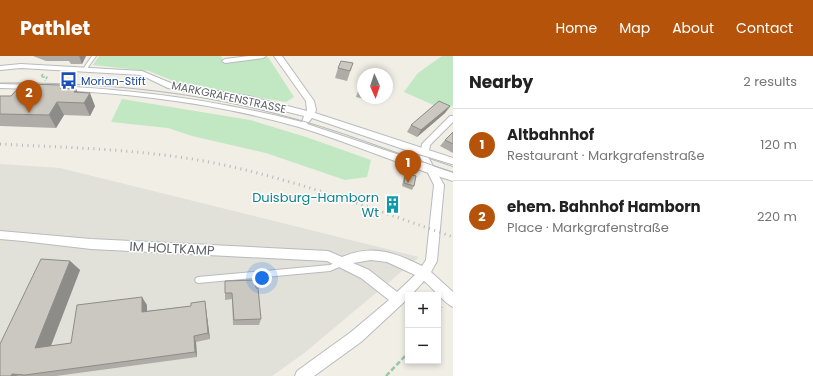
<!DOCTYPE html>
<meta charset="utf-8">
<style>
:root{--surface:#fff;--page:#f2f2f2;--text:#222;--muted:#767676;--line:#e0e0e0;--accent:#b45309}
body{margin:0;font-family:Poppins,sans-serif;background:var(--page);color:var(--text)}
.controls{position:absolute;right:12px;bottom:12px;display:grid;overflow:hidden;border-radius:0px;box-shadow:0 2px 6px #0003}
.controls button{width:36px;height:36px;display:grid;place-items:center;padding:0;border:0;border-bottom:1px solid var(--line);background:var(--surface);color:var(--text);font:20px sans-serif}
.compass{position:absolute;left:357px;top:12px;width:36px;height:36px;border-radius:50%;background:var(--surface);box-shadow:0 2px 6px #0003;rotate:177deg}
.you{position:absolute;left:262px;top:222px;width:14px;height:14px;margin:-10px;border:3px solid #fff;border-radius:50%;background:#1a73e8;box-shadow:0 0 0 6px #1a73e833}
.badge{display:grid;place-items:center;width:26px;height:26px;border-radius:50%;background:var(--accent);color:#fff;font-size:13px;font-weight:700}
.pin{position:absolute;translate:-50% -33px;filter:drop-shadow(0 1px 2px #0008)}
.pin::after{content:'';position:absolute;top:21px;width:14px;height:12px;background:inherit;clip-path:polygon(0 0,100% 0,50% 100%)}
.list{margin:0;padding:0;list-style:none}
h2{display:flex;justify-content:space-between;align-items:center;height:52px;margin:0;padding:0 16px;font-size:17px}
h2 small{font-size:13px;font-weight:400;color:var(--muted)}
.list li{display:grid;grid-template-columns:26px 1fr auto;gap:12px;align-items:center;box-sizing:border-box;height:72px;padding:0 16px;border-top:1px solid var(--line)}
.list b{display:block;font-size:15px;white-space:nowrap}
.list p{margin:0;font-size:13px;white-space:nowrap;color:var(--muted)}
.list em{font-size:13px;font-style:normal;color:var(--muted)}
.map{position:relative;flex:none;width:453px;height:320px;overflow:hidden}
header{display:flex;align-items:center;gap:24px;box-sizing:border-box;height:56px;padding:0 20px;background:var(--accent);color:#fff}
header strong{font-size:19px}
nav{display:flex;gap:22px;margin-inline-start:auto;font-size:14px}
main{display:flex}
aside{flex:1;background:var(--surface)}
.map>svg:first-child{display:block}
.industrial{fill:#e1e0d9}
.green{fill:#c1e8c2}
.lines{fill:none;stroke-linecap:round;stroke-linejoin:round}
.service-casing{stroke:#b8bbbf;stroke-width:2}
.minor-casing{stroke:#b8bbbf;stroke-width:2}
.tertiary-casing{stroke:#b8bbbf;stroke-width:2}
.path-far1{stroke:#98c7a8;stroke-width:1.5;stroke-dasharray:3 1.5;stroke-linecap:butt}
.path{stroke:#98c7a8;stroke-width:2.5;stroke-dasharray:5 2.5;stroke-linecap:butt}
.service{fill:#fff;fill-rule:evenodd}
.minor{fill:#fff;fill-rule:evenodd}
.tertiary{fill:#fff;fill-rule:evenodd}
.tram{stroke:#b6b7b7;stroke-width:1}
.rail{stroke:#b6b7b7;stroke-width:3;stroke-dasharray:1 4.5;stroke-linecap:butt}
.wall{fill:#afaca7}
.shaded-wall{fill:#8e8c88}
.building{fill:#cbc8c2;stroke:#8e8c88}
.labels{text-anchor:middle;stroke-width:3;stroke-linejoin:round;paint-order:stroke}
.far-transit-label{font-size:11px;fill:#164399;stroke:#fff;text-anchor:start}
.far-street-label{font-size:11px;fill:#5d6166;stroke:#fff}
.culture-label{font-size:13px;fill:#0d838f;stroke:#fff;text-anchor:end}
.street-label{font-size:13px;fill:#5d6166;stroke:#fff}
</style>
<header>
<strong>Pathlet</strong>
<nav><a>Home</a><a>Map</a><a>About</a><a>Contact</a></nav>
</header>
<main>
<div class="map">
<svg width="453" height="320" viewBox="0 0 453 320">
<rect width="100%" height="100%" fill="#f0eee5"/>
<polygon class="industrial" points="0,108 60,112 419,201 303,298 272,320 0,320"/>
<g class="green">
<polygon points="99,0 221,0 225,7 268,1 294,41 286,46 183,29 149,15 93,9"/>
<polygon points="442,0 453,0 453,49 447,55 404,36 418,17"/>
<polygon points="122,43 250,64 306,81 371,104 367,121 345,124 266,97 192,80 168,72 111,66"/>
</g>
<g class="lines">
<defs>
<g id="service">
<polygon points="92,0 96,0 86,14 84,14 83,13"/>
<polygon points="342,204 344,205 345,207 344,209 330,215 198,227 196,226 195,224 196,222 198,221 330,209"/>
</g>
<g id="minor">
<polygon points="249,0 266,0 263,2 225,7 222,5 225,3"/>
<path d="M 450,60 L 453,60 L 453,66 L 430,89 L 428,101 L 444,129 L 437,205 L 431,216 L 453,236 L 453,251 C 444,247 433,232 424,225 L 411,239 L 408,239 L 408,242 L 402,248 L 361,286 L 314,320 L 295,320 L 297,315 L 351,276 L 389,244 L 361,222 L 327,205 L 91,193 L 23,185 L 0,183 L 0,175 L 91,183 L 328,195 L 342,201 C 372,188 394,196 422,210 L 426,204 L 434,129 L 420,101 L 422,88 ZM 371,204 L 387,206 L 415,219 L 397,236 L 369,214 L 353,207 Z"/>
</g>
<path id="tertiary" d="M 274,0 L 282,0 L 314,45 L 316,54 L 315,57 L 453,102 L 453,110 L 312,62 L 307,68 L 453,117 L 453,125 C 401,109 351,87 299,71 C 202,43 101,34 0,32 L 0,28 C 104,30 201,40 302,66 L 304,60 L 248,46 L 168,32 L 141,19 L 21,12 L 0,14 L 0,10 L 21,8 L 142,15 L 173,28 L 248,40 L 307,55 L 306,45 Z"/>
</defs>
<use href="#service" class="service-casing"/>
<use href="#minor" class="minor-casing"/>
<use href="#tertiary" class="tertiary-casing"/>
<polyline class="path-far1" points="43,18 41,21 47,21 45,25"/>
<g class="path">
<polyline points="438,258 442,251"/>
<polyline points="386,320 408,297"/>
</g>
<use href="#service" class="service"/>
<use href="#minor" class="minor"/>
<use href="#tertiary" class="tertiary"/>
<g class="tram">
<path d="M 0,27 C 93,26 186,34 277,58 C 337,73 394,97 453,116"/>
<polyline points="417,98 453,109"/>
</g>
<path class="rail" d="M 0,88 C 73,92 147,93 219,108 C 300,125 376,154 453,181"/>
</g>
<g class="wall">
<polygon points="33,0 86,0 82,8 71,8 69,5 46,5"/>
<polygon points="353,7 347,25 335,22 338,12"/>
<polygon points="363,21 363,42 375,42 374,45 356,41"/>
<polygon points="62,29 64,32 76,33 78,37 95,50 90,60 64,59 56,72 0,70 0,40 11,40"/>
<polygon points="377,42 384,42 384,44"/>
<polygon points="450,50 445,57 417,81 407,76 411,69"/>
<polygon points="453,76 453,97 440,90 445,84"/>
<polygon points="406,117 414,130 412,134 402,130 404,120"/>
<polygon points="70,205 80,214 51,290 71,287 147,249 147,255 191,250 205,245 210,283 196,286 197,301 56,320 0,320"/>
<polygon points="225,225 256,232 261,263 259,269 233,269 232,243 225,244"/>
</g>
<g class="shaded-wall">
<polygon points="79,0 86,0 82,8"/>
<polygon points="76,33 82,45 74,36"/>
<polygon points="90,37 95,50 90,60 84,47"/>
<polygon points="57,46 64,59 56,72 49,59"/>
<polygon points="450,50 445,57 417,81 421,74"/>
<polygon points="70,205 80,214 48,297 35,292"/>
<polygon points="142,241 147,249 147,263 142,256"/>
<polygon points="205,245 206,253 210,283 208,277"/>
<polygon points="194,280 196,286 197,301 195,296"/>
<polygon points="12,318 19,320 11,320"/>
</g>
<g class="building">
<polygon points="341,5 353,7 350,15 338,12"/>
<polygon points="363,21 363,32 360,31"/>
<polygon points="387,22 390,23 388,34 387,34"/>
<polygon points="22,28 62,29 60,32 76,33 74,36 90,37 84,47 57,46 49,59 0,58 0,40 11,40"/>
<polygon points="439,45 450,50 421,74 411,69"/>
<polygon points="453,76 453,88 445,84"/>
<polygon points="406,117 416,120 414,130 404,127"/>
<polygon points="41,203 70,205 35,292 71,287 77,249 142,241 142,256 191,250 191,247 205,245 208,277 194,280 195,296 25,319 12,318 11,320 0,320 0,288"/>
<polygon points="255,224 256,232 258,232 261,263 234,264 232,237 225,237 225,225"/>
</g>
<defs>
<symbol id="bus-bare" viewBox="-9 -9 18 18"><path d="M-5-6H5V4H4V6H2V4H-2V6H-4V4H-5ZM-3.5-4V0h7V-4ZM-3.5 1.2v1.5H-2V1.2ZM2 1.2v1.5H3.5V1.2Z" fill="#1a4fb4" stroke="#fff" stroke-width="2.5" paint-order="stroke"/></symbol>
<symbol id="building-bare" viewBox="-9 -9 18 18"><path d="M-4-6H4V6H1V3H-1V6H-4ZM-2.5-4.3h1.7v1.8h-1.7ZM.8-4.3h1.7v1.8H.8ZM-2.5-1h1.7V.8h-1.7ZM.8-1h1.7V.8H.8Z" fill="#0f9aa8" stroke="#fff" stroke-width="2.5" paint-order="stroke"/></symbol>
</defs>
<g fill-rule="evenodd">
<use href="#bus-bare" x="56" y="12" width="25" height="25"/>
<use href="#building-bare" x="380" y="136" width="25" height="25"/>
</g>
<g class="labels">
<g class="far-transit-label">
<text x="81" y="29">Morian-Stift</text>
</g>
<g class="far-street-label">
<text transform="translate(229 41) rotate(12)" y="4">MARKGRAFENSTRASSE</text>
</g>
<g class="culture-label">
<text x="379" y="146">Duisburg-Hamborn<tspan x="379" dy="15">Wt</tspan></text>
</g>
<g class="street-label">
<text transform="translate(172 192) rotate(3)" y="5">IM HOLTKAMP</text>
</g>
</g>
</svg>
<div class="controls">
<button>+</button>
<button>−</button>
</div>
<svg class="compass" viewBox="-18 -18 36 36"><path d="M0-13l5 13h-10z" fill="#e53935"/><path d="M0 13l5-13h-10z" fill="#767676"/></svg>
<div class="you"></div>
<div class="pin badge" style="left:408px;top:127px">1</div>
<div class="pin badge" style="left:29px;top:57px">2</div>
</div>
<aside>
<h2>Nearby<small>2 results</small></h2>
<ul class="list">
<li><span class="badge">1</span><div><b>Altbahnhof</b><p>Restaurant · Markgrafenstraße</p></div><em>120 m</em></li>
<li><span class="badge">2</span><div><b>ehem. Bahnhof Hamborn</b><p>Place · Markgrafenstraße</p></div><em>220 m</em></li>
</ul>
</aside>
</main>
